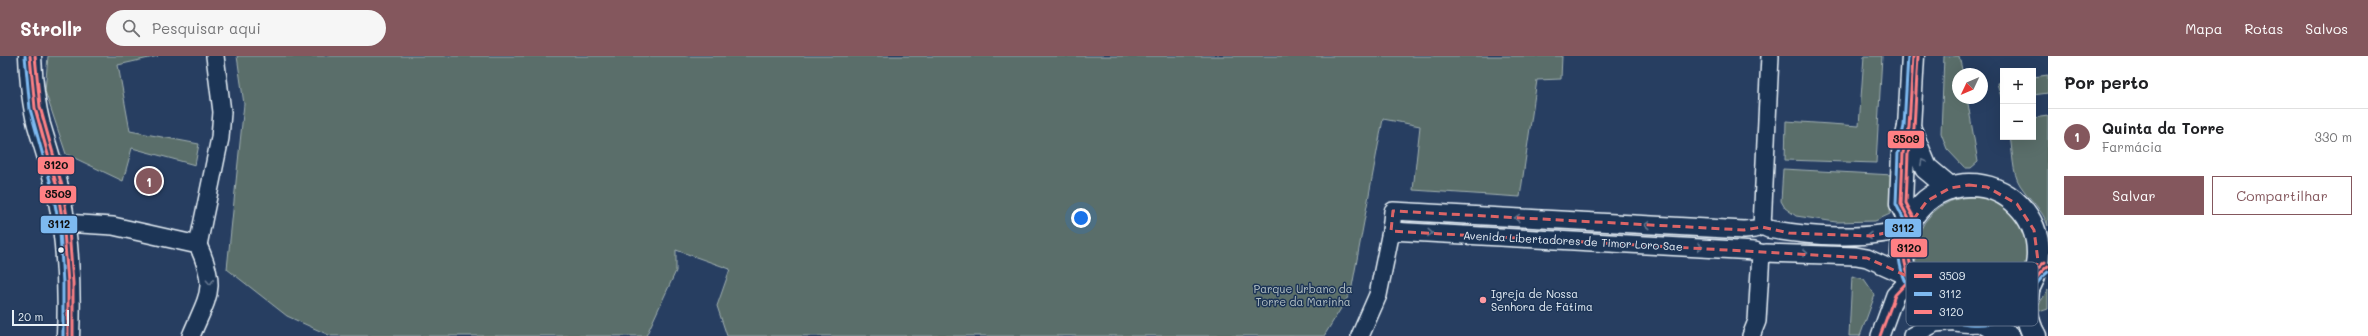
<!DOCTYPE html>
<html lang="pt">
<meta charset="utf-8">
<style>
:root{--surface:#fff;--page:#f6f6f6;--text:#202124;--muted:#757577;--line:#e0e0e0;--accent:#84575d}
body{margin:0;font-family:Mali,sans-serif;background:var(--page);color:var(--text)}
.controls{position:absolute;right:12px;top:12px;display:grid;overflow:hidden;border-radius:0px;box-shadow:0 4px 16px #0002}
.controls button{width:36px;height:36px;display:grid;place-items:center;padding:0;border:0;border-bottom:1px solid var(--line);background:var(--surface);color:var(--text);font:20px sans-serif}
.compass{position:absolute;left:1952px;top:12px;width:36px;height:36px;border-radius:50%;background:var(--surface);box-shadow:0 4px 16px #0002;rotate:226deg}
.scale{position:absolute;left:12px;bottom:10px;width:57px;box-sizing:border-box;padding-left:4px;border:2px solid #e8f1f8;border-top:0;font-size:11px;line-height:14px;white-space:nowrap;color:#e8f1f8;-webkit-text-stroke:3px #1d3557;paint-order:stroke}
.you{position:absolute;left:1081px;top:162px;width:14px;height:14px;margin:-10px;border:3px solid #fff;border-radius:50%;background:#1a73e8;box-shadow:0 0 0 6px #1a73e833}
.badge{display:grid;place-items:center;width:26px;height:26px;border-radius:50%;background:var(--accent);color:#fff;font-size:13px;font-weight:700}
.pin{position:absolute;translate:-50% -50%;border:2px solid #fff;box-shadow:0 1px 4px #0006}
.list{margin:0;padding:0;list-style:none}
h2{display:flex;justify-content:space-between;align-items:center;height:52px;margin:0;padding:0 16px;font-size:17px}
h2 small{font-size:13px;font-weight:400;color:var(--muted)}
.list li{display:grid;grid-template-columns:26px 1fr auto;gap:12px;align-items:center;box-sizing:border-box;height:56px;padding:0 16px;border-top:1px solid var(--line)}
.list b{display:block;font-size:15px;white-space:nowrap}
.list p{margin:0;font-size:13px;white-space:nowrap;color:var(--muted)}
.list em{font-size:13px;font-style:normal;color:var(--muted)}
.actions{display:flex;gap:8px;padding:12px 16px}
.actions a{flex:1;padding:9px 0;border:1px solid var(--accent);border-radius:0px;text-align:center;font-size:14px;color:var(--accent)}
.actions .main{background:var(--accent);color:#fff}
.icon{flex:none;width:22px;height:22px;fill:none;stroke:currentColor;stroke-width:2;stroke-linecap:round;stroke-linejoin:round}
.map{position:relative;flex:none;width:2048px;height:280px;overflow:hidden}
header{display:flex;align-items:center;gap:24px;box-sizing:border-box;height:56px;padding:0 20px;background:var(--accent);color:#fff}
header strong{font-size:19px}
nav{display:flex;gap:22px;margin-inline-start:auto;font-size:14px}
.search{width:280px;height:36px;background:var(--page);display:flex;align-items:center;gap:10px;box-sizing:border-box;padding:0 14px;border-radius:22px;color:var(--muted);font-size:15px}
main{display:flex}
aside{flex:1;background:var(--surface)}
.map>svg:first-child{display:block}
.green{fill:#5a6e6a;stroke:#a1b0b1}
.lines{fill:none;stroke-linecap:round;stroke-linejoin:round}
.street-casing{stroke:#e8f1f8;stroke-width:20}
.secondary-casing{stroke:#e8f1f8;stroke-width:25}
.street{stroke:#1d3557;stroke-width:17}
.secondary{stroke:#1d3557;stroke-width:22}
.bus-1-casing{stroke:#1d3557;stroke-width:6}
.bus-2-casing{stroke:#1d3557;stroke-width:6}
.bus-3-casing{stroke:#1d3557;stroke-width:6}
.bus-1{stroke:#ff8084;stroke-width:3}
.bus-2{stroke:#7db9f0;stroke-width:3}
.bus-3{stroke:#ff8084;stroke-width:3}
.oneway{stroke:#64778f}
.marked{fill:none;stroke:#db6466;stroke-width:3;stroke-dasharray:8 5;stroke-linejoin:round}
.bus-dot{fill:#e8f1f8;stroke:#1d3557;stroke-width:1.5}
.poi-dot{fill:#ff9aa2;stroke:#1d3557;stroke-width:1.5}
.labels{text-anchor:middle;stroke-width:3;stroke-linejoin:round;paint-order:stroke}
.street-label{font-size:11px;fill:#e8f1f8;stroke:#1d3557}
.park-label{font-size:11px;fill:#b6c3c6;stroke:#1d3557}
.poi-label{font-size:11px;fill:#e8f1f8;stroke:#1d3557;text-anchor:start}
.key{fill:#1d3557;stroke:#5a6d87;stroke-width:1}
.key-label{font-size:11px;fill:#e8f1f8}
.line-badge{stroke:#1d3557;stroke-width:1.5}
.pale-badge-label{font-size:11px;text-anchor:middle;font-weight:bold;fill:#111}
</style>
<header>
<strong>Strollr</strong>
<div class="search"><svg class="icon" aria-label="search" viewBox="0 0 24 24"><circle cx="10" cy="10" r="6"/><path d="M15 15l6 6"/></svg>Pesquisar aqui</div>
<nav><a>Mapa</a><a>Rotas</a><a>Salvos</a></nav>
</header>
<main>
<div class="map">
<svg width="2048" height="280" viewBox="0 0 2048 280">
<rect width="100%" height="100%" fill="#273e61"/>
<filter id="ink" filterUnits="userSpaceOnUse"><feTurbulence type="fractalNoise" baseFrequency=".025" numOctaves="2"/><feDisplacementMap in="SourceGraphic" scale="8" xChannelSelector="R" yChannelSelector="G"/><feConvolveMatrix kernelMatrix="1 2 1 2 8 2 1 2 1" color-interpolation-filters="sRGB"/></filter>
<g filter="url(#ink)">
<g class="green">
<polygon points="48,0 158,0 118,9 130,75 199,88 195,109 132,92 123,125 66,98 45,35"/>
<polygon points="237,0 1562,0 1561,23 1537,24 1520,141 1413,134 1420,70 1383,63 1351,236 1324,280 727,280 717,250 730,213 676,194 676,215 646,280 331,280 287,260 227,213 244,48"/>
<polygon points="1864,0 1882,0 1876,107 1785,104 1786,65 1859,70"/>
<polygon points="1944,0 1959,0 1963,18 1958,18 1958,42 1967,42 1978,106 1971,112 1965,112 1947,93 1941,77"/>
<polygon points="2048,19 2048,37 2033,39 2033,21"/>
<polygon points="2003,26 2003,44 2002,44 1997,27"/>
<path d="M 2048,60 L 2048,170 C 2043,154 2029,143 2020,129 C 2012,117 2013,96 2010,81 L 2033,81 L 2033,62 Z"/>
<polygon points="1783,113 1893,119 1890,158 1875,165 1836,166 1796,160 1785,152 1781,145"/>
<circle cx="1972" cy="198" r="57"/>
<polygon points="1852,220 1864,223 1875,239 1860,280 1849,280"/>
<polygon points="2048,234 2048,253 2042,255 2037,251"/>
</g>
<g class="lines">
<defs>
<g id="street">
<polyline points="64,167 113,170 198,189"/>
<polyline points="1762,171 1770,0"/>
<path d="M 1768,173 C 1809,180 1867,185 1907,172"/>
<polyline points="1391,175 1755,195"/>
<polyline points="198,189 220,82 222,56 215,0"/>
<polyline points="1766,197 1856,200 1867,202 1907,220"/>
<path d="M 191,280 C 208,239 218,233 198,189"/>
<polyline points="1360,280 1378,239 1391,175 1393,155 1744,174 1755,173"/>
<polyline points="1751,280 1757,265 1761,197"/>
<polyline points="1880,280 1895,239 1908,225"/>
<polyline points="1912,280 1935,267 1960,265"/>
</g>
<g id="secondary">
<path d="M 30,0 C 31,24 33,46 39,69 C 46,93 54,116 59,140 C 68,186 70,233 68,280"/>
<polyline points="1909,71 1926,112 1950,132"/>
<circle cx="1970" cy="197" r="68"/>
<polyline points="1910,165 1901,148 1903,97 1909,71 1913,0"/>
<path d="M 2028,234 C 2026,251 2026,265 2035,280"/>
<polyline points="1981,265 2008,280"/>
</g>
</defs>
<use href="#street" class="street-casing"/>
<use href="#secondary" class="secondary-casing"/>
<use href="#street" class="street"/>
<use href="#secondary" class="secondary"/>
<defs>
<g id="bus-1">
<polyline points="30,0 35,52 57,131 64,175 68,227 68,280"/>
<path d="M 1910,165 C 1906,179 1902,192 1905,207 C 1913,249 1960,272 1999,259 C 2021,252 2030,223 2048,210"/>
<polyline points="1910,165 1901,148 1903,97 1909,71 1913,0"/>
<polyline points="1880,280 1895,239 1908,225"/>
</g>
<g id="bus-2">
<polyline points="25,0 30,53 52,132 60,175 63,227 63,280"/>
<path d="M 1908,0 L 1904,70 L 1898,97 L 1896,148 L 1905,166 C 1901,179 1897,193 1900,208 C 1908,253 1959,279 2002,264 C 2024,256 2030,229 2048,216"/>
</g>
<g id="bus-3">
<polyline points="35,0 40,51 62,130 69,174 73,227 73,280"/>
<path d="M 1918,0 L 1914,72 L 1908,98 L 1906,147 L 1915,164 C 1913,179 1906,192 1910,207 C 1918,244 1962,269 1999,254 C 2019,245 2027,219 2045,206"/>
</g>
</defs>
<use href="#bus-1" class="bus-1-casing"/>
<use href="#bus-2" class="bus-2-casing"/>
<use href="#bus-3" class="bus-3-casing"/>
<use href="#bus-1" class="bus-1"/>
<use href="#bus-2" class="bus-2"/>
<use href="#bus-3" class="bus-3"/>
</g>
<defs><path id="oneway-chevron" d="M-2-3.5L2.5 0L-2 3.5" fill="none" stroke-width="1.6" stroke-linecap="round" stroke-linejoin="round"/></defs>
<g class="oneway">
<use href="#oneway-chevron" transform="translate(1923 106) rotate(-118)"/>
<use href="#oneway-chevron" transform="translate(1517 162) rotate(-177)"/>
<use href="#oneway-chevron" transform="translate(1647 169) rotate(-177)"/>
<use href="#oneway-chevron" transform="translate(1430 177) rotate(3)"/>
<use href="#oneway-chevron" transform="translate(1869 180) rotate(179)"/>
<use href="#oneway-chevron" transform="translate(1700 191) rotate(3)"/>
<use href="#oneway-chevron" transform="translate(1805 197) rotate(3)"/>
<use href="#oneway-chevron" transform="translate(210 226) rotate(87)"/>
</g>
</g>
<path class="marked" d="M 1969,129 L 1987,131 L 2017,148 L 2034,174 L 2038,205 L 2028,234 L 2015,249 L 1999,259 L 1981,265 L 1960,265 L 1931,254 L 1918,241 L 1907,220 L 1867,202 L 1391,175 L 1393,155 L 1744,174 L 1762,171 L 1789,177 L 1871,180 L 1907,172 L 1927,145 L 1950,132 Z"/>
<circle class="bus-dot" cx="61" cy="194" r="3.5"/>
<circle class="poi-dot" cx="1483" cy="244" r="4"/>
<g class="labels">
<g class="street-label">
<text transform="translate(1573 185) rotate(3)" y="4">Avenida Libertadores de Timor Loro Sae</text>
</g>
<g class="park-label">
<text x="1303" y="237">Parque Urbano da<tspan x="1303" dy="13">Torre da Marinha</tspan></text>
</g>
<g class="poi-label">
<text x="1491" y="242">Igreja de Nossa<tspan x="1491" dy="13">Senhora de Fátima</tspan></text>
</g>
</g>
<rect x="1906" y="206" width="132" height="64" rx="6" class="key"/>
<rect x="1914" y="218" width="18" height="4" fill="#ff8084"/>
<rect x="1914" y="236" width="18" height="4" fill="#7db9f0"/>
<rect x="1914" y="254" width="18" height="4" fill="#ff8084"/>
<g class="key-label">
<text x="1939" y="224">3509</text>
<text x="1939" y="242">3112</text>
<text x="1939" y="260">3120</text>
</g>
<g class="line-badge">
<rect x="1887" y="74" width="38" height="19" rx="4" fill="#ff8084"/>
<rect x="37" y="100" width="38" height="19" rx="4" fill="#ff8084"/>
<rect x="39" y="129" width="38" height="19" rx="4" fill="#ff8084"/>
<rect x="40" y="159" width="38" height="19" rx="4" fill="#7db9f0"/>
<rect x="1884" y="162" width="38" height="20" rx="4" fill="#7db9f0"/>
<rect x="1890" y="182" width="38" height="20" rx="4" fill="#ff8084"/>
</g>
<g class="pale-badge-label">
<text x="1906" y="87">3509</text>
<text x="56" y="113">3120</text>
<text x="58" y="142">3509</text>
<text x="59" y="172">3112</text>
<text x="1903" y="176">3112</text>
<text x="1909" y="196">3120</text>
</g>
</svg>
<div class="controls">
<button>+</button>
<button>−</button>
</div>
<svg class="compass" viewBox="-18 -18 36 36"><path d="M0-13l5 13h-10z" fill="#e53935"/><path d="M0 13l5-13h-10z" fill="#757577"/></svg>
<div class="scale">20 m</div>
<div class="you"></div>
<div class="pin badge" style="left:149px;top:125px">1</div>
</div>
<aside>
<h2>Por perto<small></small></h2>
<ul class="list">
<li><span class="badge">1</span><div><b>Quinta da Torre</b><p>Farmácia</p></div><em>330 m</em></li>
</ul>
<div class="actions"><a class="main">Salvar</a><a>Compartilhar</a></div>
</aside>
</main>
